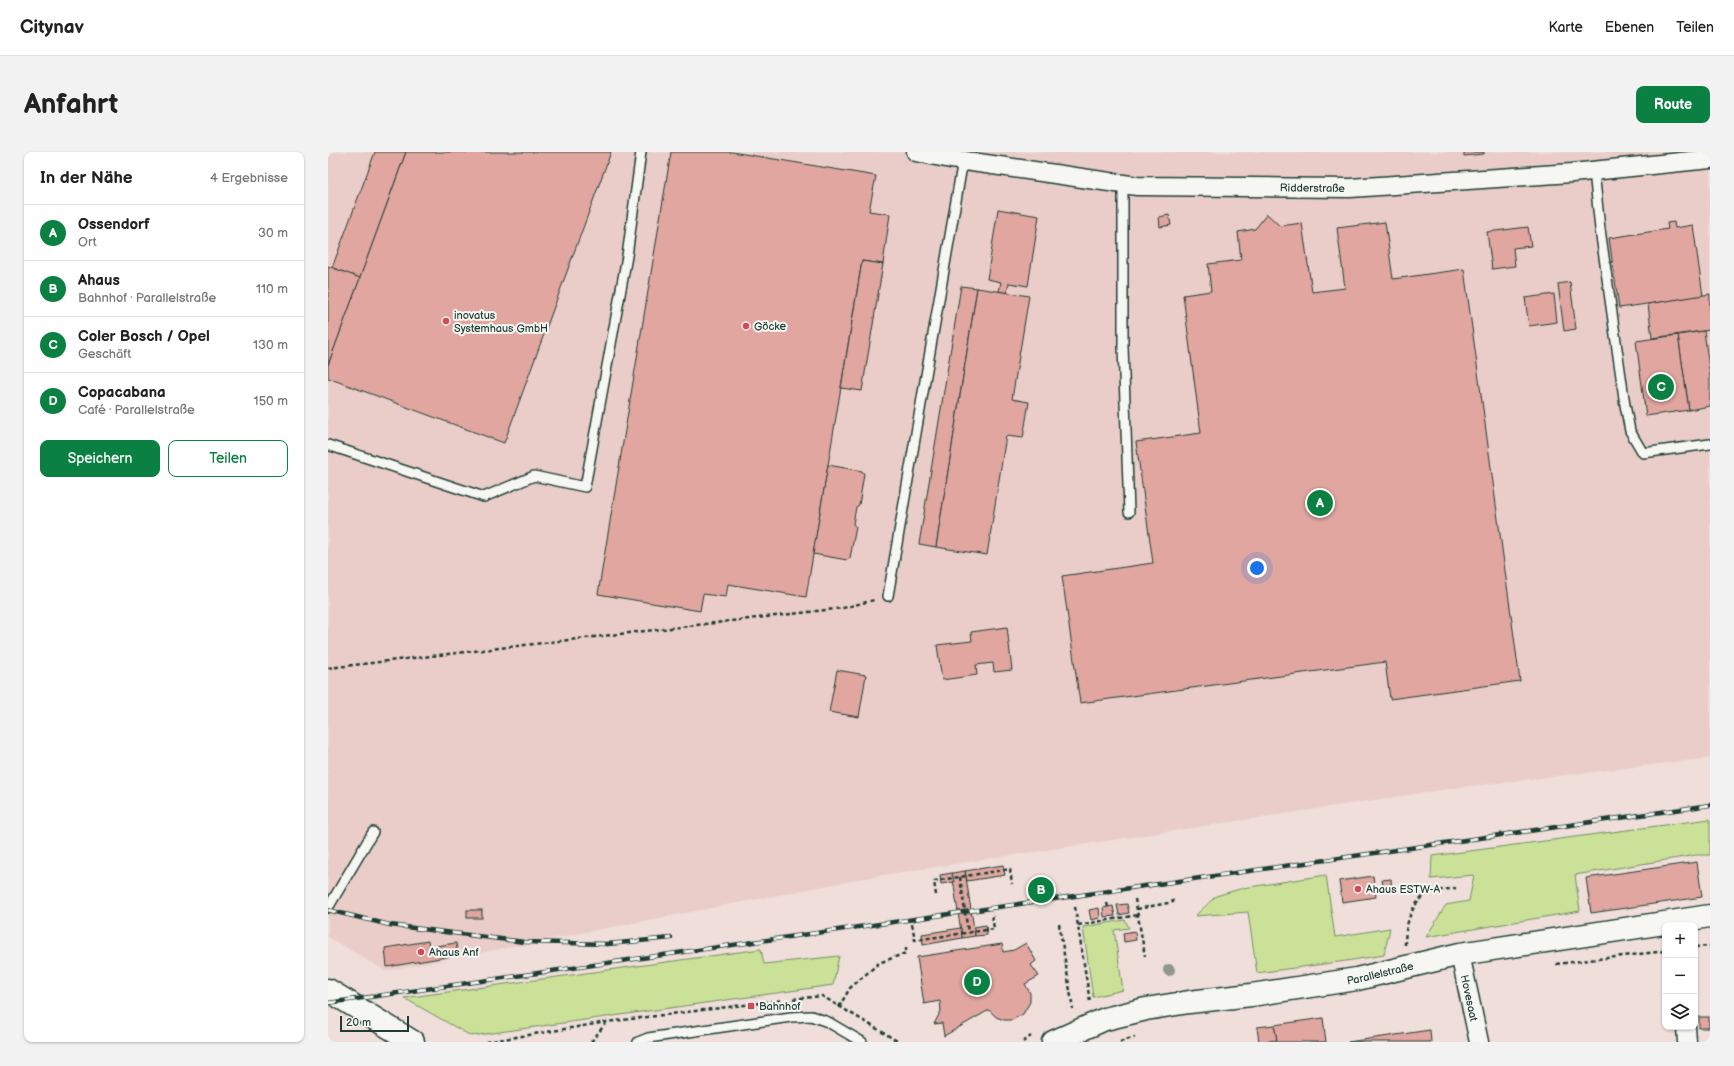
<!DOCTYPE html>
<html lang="de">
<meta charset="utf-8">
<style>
:root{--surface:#fff;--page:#f2f2f2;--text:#222;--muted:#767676;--line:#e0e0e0;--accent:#0b8043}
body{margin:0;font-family:"Balsamiq Sans",sans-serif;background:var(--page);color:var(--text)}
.controls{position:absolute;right:12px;bottom:12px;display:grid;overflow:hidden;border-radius:8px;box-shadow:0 1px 3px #0004}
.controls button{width:36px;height:36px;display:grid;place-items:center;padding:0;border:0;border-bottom:1px solid var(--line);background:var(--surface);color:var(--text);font:20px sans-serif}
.scale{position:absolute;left:12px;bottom:10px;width:69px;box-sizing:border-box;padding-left:4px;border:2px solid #1f3d34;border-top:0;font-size:11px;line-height:14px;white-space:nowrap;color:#1f3d34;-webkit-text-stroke:3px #f6f6f2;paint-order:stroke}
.you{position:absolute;left:929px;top:416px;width:14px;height:14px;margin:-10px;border:3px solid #fff;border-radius:50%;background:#1a73e8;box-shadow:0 0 0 6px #1a73e833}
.badge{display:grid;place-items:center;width:26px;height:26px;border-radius:50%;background:var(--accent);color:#fff;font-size:13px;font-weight:700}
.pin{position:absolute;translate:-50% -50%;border:2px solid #fff;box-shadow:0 1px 4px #0006}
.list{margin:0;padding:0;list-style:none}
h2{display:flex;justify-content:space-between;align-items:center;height:52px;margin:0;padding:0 16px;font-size:17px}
h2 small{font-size:13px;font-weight:400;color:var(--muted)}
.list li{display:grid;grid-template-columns:26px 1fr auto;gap:12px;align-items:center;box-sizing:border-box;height:56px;padding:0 16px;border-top:1px solid var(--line)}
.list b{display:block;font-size:15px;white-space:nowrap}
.list p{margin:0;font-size:13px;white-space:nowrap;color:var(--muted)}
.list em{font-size:13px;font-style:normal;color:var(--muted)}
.actions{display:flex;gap:8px;padding:12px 16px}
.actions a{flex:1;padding:9px 0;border:1px solid var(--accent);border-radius:8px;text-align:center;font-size:14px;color:var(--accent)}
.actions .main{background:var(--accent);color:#fff}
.icon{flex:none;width:22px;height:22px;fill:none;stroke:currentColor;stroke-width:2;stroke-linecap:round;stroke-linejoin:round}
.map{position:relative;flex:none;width:1382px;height:890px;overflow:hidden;border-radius:8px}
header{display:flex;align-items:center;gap:24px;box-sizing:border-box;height:56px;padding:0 20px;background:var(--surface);border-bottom:1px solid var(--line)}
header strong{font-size:19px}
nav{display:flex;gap:22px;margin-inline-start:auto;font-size:14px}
.intro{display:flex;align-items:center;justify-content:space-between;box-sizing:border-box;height:96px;padding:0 24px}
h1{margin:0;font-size:28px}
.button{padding:10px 18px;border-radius:8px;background:var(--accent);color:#fff;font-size:14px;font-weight:700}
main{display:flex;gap:24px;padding:0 24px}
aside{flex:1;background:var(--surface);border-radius:8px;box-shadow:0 1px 3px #0004}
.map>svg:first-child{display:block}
.built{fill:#eacdc8}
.green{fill:#cae197;stroke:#748f66}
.building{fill:#e0a69f;stroke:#1f3d34}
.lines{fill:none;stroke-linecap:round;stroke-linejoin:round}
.service-casing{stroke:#1f3d34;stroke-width:12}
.minor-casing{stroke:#1f3d34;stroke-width:21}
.secondary-casing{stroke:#1f3d34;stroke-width:25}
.path{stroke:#1f3d34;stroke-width:2.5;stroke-dasharray:4 3;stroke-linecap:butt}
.service{stroke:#f6f6f2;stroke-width:9}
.minor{stroke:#f6f6f2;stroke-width:18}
.secondary{stroke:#f6f6f2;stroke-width:22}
.rail-casing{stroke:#1f3d34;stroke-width:4.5}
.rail{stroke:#f6f6f2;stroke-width:3;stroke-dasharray:9;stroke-linecap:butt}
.path-bridge{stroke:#1f3d34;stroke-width:2.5;stroke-dasharray:4 3;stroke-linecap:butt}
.tree{fill:#8f9889}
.poi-dot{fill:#d1495b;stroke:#f6f6f2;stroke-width:1.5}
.labels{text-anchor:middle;stroke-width:4;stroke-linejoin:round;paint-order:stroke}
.street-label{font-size:11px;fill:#1f3d34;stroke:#f6f6f2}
.poi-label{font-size:11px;fill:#1f3d34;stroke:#f6f6f2;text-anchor:start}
</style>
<header>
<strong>Citynav</strong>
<nav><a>Karte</a><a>Ebenen</a><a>Teilen</a></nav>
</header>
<div class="intro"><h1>Anfahrt</h1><a class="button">Route</a></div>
<main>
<aside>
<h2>In der Nähe<small>4 Ergebnisse</small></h2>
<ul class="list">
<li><span class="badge">A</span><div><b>Ossendorf</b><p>Ort</p></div><em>30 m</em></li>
<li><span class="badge">B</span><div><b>Ahaus</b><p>Bahnhof · Parallelstraße</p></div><em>110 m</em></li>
<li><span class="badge">C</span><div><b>Coler Bosch / Opel</b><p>Geschäft</p></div><em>130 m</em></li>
<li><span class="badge">D</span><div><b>Copacabana</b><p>Café · Parallelstraße</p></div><em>150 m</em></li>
</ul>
<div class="actions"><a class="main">Speichern</a><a>Teilen</a></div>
</aside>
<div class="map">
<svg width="1382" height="890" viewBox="0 0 1382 890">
<rect width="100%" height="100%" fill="#efded9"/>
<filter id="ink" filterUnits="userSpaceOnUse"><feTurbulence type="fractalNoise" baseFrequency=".025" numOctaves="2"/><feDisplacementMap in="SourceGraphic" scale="8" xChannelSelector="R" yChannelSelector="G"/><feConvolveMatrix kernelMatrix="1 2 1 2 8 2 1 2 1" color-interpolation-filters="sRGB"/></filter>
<g filter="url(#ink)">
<polygon class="built" points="0,0 1382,0 1382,606 1126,636 548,724 58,819 0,785"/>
<g class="green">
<polygon points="1382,667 1382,703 1368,703 1247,723 1252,759 1098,785 1118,753 1141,749 1146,723 1103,727 1104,704"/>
<polygon points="998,723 1007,785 1062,776 1056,803 1018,809 929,821 920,760 867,764 888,744 915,736"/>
<polygon points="797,768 801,776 786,778 795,838 765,845 755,775"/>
<polygon points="433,797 436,812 511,804 505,833 143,884 76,846"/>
</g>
<g class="building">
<polygon points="47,0 78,0 32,126 4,116"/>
<polygon points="78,0 283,0 176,291 0,226 0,213"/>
<polygon points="343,0 404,0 548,24 541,59 562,62 555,112 534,109 478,445 400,432 398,445 375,442 372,459 270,442"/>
<polygon points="1136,0 1156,0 1156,2 1136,4"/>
<polygon points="670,57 711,64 700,134 681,131 679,141 671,139 673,130 659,127"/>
<polygon points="939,62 952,74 974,71 984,140 1017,136 1009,76 1057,70 1065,127 1136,117 1192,529 1062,547 1057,510 752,551 734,424 825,411 808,290 873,281 855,143 883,139 880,112 913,108 910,80 927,77"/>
<polygon points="841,63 843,73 832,75 831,65"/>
<polygon points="1346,70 1347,76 1365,73 1375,144 1291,156 1281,86 1340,77 1339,71"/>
<polygon points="1200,75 1203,94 1185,96 1187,114 1164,117 1159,80"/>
<polygon points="534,109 555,112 534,239 513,236"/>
<polygon points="0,114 32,126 0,213"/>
<polygon points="1242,130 1248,177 1236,179 1230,132"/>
<polygon points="633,134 649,136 608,395 591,392"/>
<polygon points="649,136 701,144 684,247 701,250 695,286 678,284 659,403 608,395"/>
<polygon points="1226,142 1229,170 1201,174 1197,146"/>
<polygon points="1382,142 1382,178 1324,186 1320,152"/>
<polygon points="1376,179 1382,223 1382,254 1361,258 1350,183"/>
<polygon points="1350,183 1361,258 1318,264 1308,189"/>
<polygon points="500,313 534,319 536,322 531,353 528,355 525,372 528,375 522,406 519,408 485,402"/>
<polygon points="679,475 684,518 666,520 665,511 648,513 649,523 614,528 609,493 644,489 643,480"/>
<polygon points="509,518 538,523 531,565 501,560"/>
<polygon points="1369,710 1374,745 1263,761 1258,726"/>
<polygon points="675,713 677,723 639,729 637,719"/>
<polygon points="637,719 647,784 634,786 624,721"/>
<polygon points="624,721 626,730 613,732 612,723"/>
<polygon points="1045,724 1048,745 1014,750 1011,729"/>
<polygon points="1063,727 1064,738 1056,739 1054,728"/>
<polygon points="799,752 801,761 791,763 789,753"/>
<polygon points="785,754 787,764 776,765 775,756"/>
<polygon points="771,756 772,766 763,768 761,758"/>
<rect x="139" y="758" width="15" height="8"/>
<polygon points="658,773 659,783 647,784 646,775"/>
<polygon points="633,776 634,786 595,793 594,782"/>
<polygon points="807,779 808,788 796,790 795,781"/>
<polygon points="100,789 101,795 128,791 130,803 59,815 57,796"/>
<polygon points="698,791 708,809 703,813 711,824 697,832 702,841 702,850 695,862 684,868 676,868 668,865 661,858 616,884 614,871 606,872 613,859 612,849 596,852 589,805 674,792 675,800 686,798"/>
<rect x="1371" y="865" width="10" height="11"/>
<polygon points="995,866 998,890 949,890 946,873"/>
<polygon points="946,873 949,888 931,890 929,875"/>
<polygon points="1102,878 1103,890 1020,890"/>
</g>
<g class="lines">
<defs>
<g id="service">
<polyline points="1266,19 1272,77 1297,253 1302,279 1315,301 1382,292"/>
<polyline points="795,32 795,195 801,360"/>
<polyline points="0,293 156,345 206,324 257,335 299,104 313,0"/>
<polyline points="560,444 635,8"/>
<polyline points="0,756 45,680"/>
<polyline points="310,890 320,886 463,865 483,864 500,870 534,890"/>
</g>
<g id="minor">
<path id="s1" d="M 588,0 L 623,7 L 809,34 L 1022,36 L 1244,21 L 1382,7"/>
<path id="s2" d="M 1132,802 L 1151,890"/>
<polyline points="1358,875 1359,890"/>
</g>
<g id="secondary">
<polyline points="0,838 85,890"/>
<path id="s3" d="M 725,890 L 777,867 L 818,857 L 861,850 L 923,843 L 1029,827 L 1132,802 L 1382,764"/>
</g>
</defs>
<use href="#service" class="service-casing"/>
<use href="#minor" class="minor-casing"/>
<use href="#secondary" class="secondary-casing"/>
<g class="path">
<polyline points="0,516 515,456 546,448"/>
<polyline points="608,743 606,729 682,717 684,732"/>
<polyline points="807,747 817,804"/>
<polyline points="779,751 780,755"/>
<polyline points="747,755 762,850"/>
<polyline points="809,757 845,750 844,745"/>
<polyline points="584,772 587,788 666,777 664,761"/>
<polyline points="731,772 745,857"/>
<polyline points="750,773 810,763"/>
<path d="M 1077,793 C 1077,777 1081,756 1095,745 C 1104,738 1117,738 1128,736"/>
<polyline points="1367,795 1382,794"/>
<polyline points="1228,812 1337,799"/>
<polyline points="465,847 494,844 571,890"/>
<polyline points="511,855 522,836 551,811 578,801 578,793"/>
<polyline points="158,890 279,870 456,848"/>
<polyline points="263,890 278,871"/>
<polyline points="695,890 703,884"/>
<polyline points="792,890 807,885"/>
</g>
<use href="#service" class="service"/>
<use href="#minor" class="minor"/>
<use href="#secondary" class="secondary"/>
<defs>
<g id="rail">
<polyline points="0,758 62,773 196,790 280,792 343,786"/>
<polyline points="0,851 1382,653"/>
</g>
</defs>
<use href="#rail" class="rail-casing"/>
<use href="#rail" class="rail"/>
<polyline class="path-bridge" points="632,725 640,780"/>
</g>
<circle class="tree" cx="841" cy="818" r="6"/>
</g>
<g class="poi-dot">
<circle cx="118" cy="169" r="4"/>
<circle cx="418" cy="174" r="4"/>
<circle cx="1030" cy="737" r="4"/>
<circle cx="93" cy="800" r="4"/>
<rect x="419" y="850" width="8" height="8" rx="2"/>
</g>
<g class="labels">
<g class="street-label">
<text dy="4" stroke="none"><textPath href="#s1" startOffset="399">Ridderstraße</textPath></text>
<text dy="4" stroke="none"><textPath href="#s3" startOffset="336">Parallelstraße</textPath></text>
<text dy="4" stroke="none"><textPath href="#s2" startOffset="45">Hovesaat</textPath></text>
</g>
<g class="poi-label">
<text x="126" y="167">inovatus<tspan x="126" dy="13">Systemhaus GmbH</tspan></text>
<text x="426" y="178">Göcke</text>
<text x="1038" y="741">Ahaus ESTW-A</text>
<text x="101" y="804">Ahaus Anf</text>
<text x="431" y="858">Bahnhof</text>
</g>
</g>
</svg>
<div class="controls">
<button>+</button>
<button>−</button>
<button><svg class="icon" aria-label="layers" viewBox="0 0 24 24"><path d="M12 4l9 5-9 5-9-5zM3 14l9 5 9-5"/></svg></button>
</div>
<div class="scale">20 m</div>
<div class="you"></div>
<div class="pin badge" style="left:992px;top:351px">A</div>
<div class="pin badge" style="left:713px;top:738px">B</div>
<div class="pin badge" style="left:1333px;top:235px">C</div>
<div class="pin badge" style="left:649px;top:830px">D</div>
</div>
</main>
